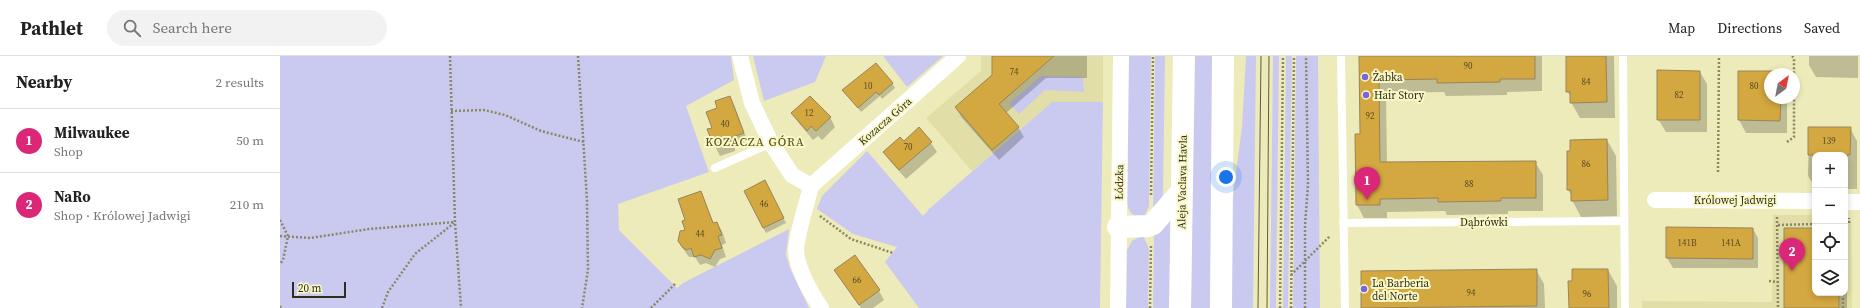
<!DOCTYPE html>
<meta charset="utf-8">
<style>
:root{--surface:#fff;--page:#f2f2f2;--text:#222;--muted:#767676;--line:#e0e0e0;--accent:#db2777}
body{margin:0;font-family:"Source Serif 4",serif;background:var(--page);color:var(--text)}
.controls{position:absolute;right:12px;bottom:12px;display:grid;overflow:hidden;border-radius:8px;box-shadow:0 2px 6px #0003}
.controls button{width:36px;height:36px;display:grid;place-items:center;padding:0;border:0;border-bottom:1px solid var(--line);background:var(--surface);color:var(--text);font:20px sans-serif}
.compass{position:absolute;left:1484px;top:12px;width:36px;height:36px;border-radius:50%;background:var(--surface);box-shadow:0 2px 6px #0003;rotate:32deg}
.scale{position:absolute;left:12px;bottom:10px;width:54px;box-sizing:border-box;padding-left:4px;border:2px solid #2f2e1b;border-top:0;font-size:11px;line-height:14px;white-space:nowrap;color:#2f2e1b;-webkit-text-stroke:3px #faf8c6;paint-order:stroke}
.you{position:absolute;left:946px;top:121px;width:14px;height:14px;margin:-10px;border:3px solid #fff;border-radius:50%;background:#1a73e8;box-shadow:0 0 0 6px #1a73e833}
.badge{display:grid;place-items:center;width:26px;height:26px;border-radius:50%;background:var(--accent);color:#fff;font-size:13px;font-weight:700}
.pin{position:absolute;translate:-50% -33px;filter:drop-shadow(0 1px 2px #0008)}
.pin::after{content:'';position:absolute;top:21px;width:14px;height:12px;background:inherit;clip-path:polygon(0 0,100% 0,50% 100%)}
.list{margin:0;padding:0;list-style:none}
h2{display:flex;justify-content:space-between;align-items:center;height:52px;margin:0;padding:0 16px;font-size:17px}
h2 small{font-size:13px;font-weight:400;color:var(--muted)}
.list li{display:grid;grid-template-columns:26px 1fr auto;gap:12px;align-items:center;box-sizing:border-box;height:64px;padding:0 16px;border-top:1px solid var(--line)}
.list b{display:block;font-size:15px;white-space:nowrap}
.list p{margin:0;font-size:13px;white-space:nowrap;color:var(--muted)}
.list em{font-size:13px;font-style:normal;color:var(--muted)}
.icon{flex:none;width:22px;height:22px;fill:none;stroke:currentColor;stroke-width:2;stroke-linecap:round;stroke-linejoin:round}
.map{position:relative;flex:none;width:1580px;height:252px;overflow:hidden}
header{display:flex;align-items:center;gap:24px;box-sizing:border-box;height:56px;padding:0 20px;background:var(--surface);border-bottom:1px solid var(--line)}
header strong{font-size:19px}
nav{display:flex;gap:22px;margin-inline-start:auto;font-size:14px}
.search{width:280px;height:36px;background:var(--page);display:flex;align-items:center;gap:10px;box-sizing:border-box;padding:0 14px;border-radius:22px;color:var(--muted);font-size:15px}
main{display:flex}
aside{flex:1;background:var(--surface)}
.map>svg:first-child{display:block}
.built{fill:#e1dfa7}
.green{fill:#cacaf1}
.shadow{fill:#0003}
.building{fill:#d4a840;stroke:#99845a}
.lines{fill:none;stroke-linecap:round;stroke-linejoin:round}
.path{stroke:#898766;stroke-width:2.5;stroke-dasharray:2 2;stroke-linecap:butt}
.service{stroke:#fff;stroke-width:8}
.minor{stroke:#fff;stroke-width:16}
.secondary{stroke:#fff;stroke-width:22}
.tram{stroke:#5e5d42;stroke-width:1}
.poi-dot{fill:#7666e1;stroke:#faf8c6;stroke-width:1.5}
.labels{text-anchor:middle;stroke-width:4;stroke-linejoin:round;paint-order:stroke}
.number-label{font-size:9px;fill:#584c24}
.poi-label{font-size:11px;fill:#2f2e1b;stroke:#faf8c6;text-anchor:start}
.street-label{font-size:11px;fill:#2f2e1b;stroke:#faf8c6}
.neighbourhood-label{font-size:12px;letter-spacing:1px;fill:#4b481b;stroke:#faf8c6}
</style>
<header>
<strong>Pathlet</strong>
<div class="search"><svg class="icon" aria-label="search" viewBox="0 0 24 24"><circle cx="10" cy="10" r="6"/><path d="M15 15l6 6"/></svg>Search here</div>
<nav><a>Map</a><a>Directions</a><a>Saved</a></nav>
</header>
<main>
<aside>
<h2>Nearby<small>2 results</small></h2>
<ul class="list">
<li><span class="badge">1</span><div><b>Milwaukee</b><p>Shop</p></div><em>50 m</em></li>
<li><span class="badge">2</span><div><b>NaRo</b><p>Shop · Królowej Jadwigi</p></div><em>210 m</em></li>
</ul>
</aside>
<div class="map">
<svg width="1580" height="252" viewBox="0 0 1580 252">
<rect width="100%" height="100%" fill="#edebb9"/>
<g class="built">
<polygon points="701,0 823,0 823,46 772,46 692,115 646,62 701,15"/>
<polygon points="1493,159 1535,159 1535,237 1565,237 1565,159 1571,165 1572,252 1362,252 1362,245 1492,246"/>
</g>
<g class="green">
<polygon points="0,0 451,0 454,24 406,50 429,116 338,148 339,174 397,232 403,227 509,173 506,198 510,212 529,252 0,252"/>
<polygon points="473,0 546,0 535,26 484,45"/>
<polygon points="603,0 663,0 627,31"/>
<path d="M 848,0 L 871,0 L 869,150 L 863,164 C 853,160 848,157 847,145 Z"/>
<polygon points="875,0 885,0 883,139 882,144 873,160"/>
<polygon points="914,0 934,0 930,252 911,252"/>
<polygon points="966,0 976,0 973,252 950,252 952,149 962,71"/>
<polygon points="993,0 999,0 996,252 990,252"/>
<polygon points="1006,0 1012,0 1008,252 1003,252"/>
<polygon points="1016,0 1038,0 1040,252 1013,252"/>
<polygon points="761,20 803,21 804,36 765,34 739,58 729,47"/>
<polygon points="772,46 823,46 820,252 639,252 605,206 617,191 573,178 537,153 542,140 587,95 643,160 649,153"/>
<polygon points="890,157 891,252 873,252 874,175"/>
<polygon points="863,179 869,193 868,252 846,252 847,194 852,185"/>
</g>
<g class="shadow">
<polygon points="713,0 807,0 807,22 766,22 726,57 738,71 744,81 719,104 682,62 676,52 713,19"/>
<polygon points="1080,0 1262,0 1262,35 1227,36 1227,39 1166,40 1164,36 1106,37 1107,107 1255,106 1263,119 1263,155 1228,155 1228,158 1167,159 1165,155 1107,156 1107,162 1084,162 1077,149 1081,79"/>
<polygon points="1287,0 1334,0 1335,62 1300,62 1291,46 1291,41 1287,35"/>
<polygon points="1529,0 1578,0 1578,22 1536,21 1529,9"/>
<polygon points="1420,16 1427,28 1427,76 1386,76 1378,63"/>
<polygon points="1459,16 1500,16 1501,18 1490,18 1490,42 1507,42 1507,77 1466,77 1459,64"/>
<polygon points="612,27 615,32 602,43 600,40 581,56 564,34"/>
<polygon points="450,41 455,51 468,87 455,92 455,95 440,100 435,90 433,72 438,53"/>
<polygon points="512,57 550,61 555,71 542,84 538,80 533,84 518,66"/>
<polygon points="1529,72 1570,72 1577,85 1577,133 1565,133 1565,99 1535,99 1535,131 1528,120"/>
<polygon points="639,73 651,87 657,96 626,123 610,105 604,96 624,86"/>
<polygon points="1327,84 1336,100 1337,160 1301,161 1292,144 1292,140 1288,134"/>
<polygon points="487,131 506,167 486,177 483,172"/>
<polygon points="420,136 434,168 437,167 442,175 446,187 442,189 446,201 440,203 435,211 426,207 420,209 415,201 409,201 406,197 400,188 406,175 406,164"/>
<polygon points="1387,172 1473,173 1478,182 1478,212 1393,212 1387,202"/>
<polygon points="1535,173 1535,237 1565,237 1565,184 1567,188 1567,252 1505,252"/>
<polygon points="1256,214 1264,228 1265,252 1082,252 1082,216"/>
<polygon points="1328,214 1337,230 1337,252 1290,252"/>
<polygon points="561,224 599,235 604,244 593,252 581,252"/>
</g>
<g class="building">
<polygon points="712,0 774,0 719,48 739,71 712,94 675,51 712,19"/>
<polygon points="1079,0 1255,0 1255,23 1220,23 1220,26 1157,27 1157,23 1099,24 1100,106 1256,105 1256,142 1221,142 1221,145 1158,146 1158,142 1100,143 1100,149 1076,149 1075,78 1080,78"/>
<polygon points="1286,0 1326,0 1327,46 1290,47 1290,36 1286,36"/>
<polygon points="596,7 613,27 599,39 596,36 578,52 562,34"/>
<polygon points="1377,14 1420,15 1420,64 1377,64"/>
<polygon points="1458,15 1501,15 1501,18 1490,18 1490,42 1501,42 1500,65 1458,64"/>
<polygon points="450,40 464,77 450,82 451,85 434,91 427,73 432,72 426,56 437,52 435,45"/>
<polygon points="530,40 551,61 536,75 531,70 527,75 511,57"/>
<polygon points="639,71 652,86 619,114 603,96 620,81 624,85"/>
<polygon points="1528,71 1571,71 1570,99 1528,99"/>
<polygon points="1327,83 1328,144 1291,145 1291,134 1287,134 1287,95 1290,95 1290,84"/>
<polygon points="485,124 504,162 483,172 464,135"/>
<polygon points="421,135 433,167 437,166 442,179 438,180 442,192 435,194 430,203 421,199 414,201 411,192 407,194 403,192 398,185 400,175 405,174 402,165 405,164 398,143"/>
<polygon points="1386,171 1473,172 1473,203 1386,202"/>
<polygon points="1504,172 1535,172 1535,237 1559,237 1559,252 1504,252"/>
<polygon points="575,199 600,234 579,249 554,214"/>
<polygon points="1257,213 1257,250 1081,252 1081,215"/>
<polygon points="1292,213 1328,213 1329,252 1289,252 1288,225 1292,225"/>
</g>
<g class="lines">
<g class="path">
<polyline points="170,0 175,166 181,252"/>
<polyline points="298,0 307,145 308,214 302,252"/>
<polyline points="1512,0 1514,2 1514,18"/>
<polyline points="171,55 204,54 225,59 261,75 304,86"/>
<polyline points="1507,86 1514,81 1514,42"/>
<polyline points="1438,116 1439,0"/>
<polyline points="871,139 873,0"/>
<polyline points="540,160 571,183 613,197"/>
<polyline points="1497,161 1498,252"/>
<polyline points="0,164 8,180 3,204 0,208"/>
<polyline points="1565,167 1569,167 1569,162"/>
<polyline points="1498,169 1535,168"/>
<polyline points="0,180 30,182 89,173 175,166"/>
<polyline points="1011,219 1050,180"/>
<polyline points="1489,225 1498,226"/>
<polyline points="0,250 1,252"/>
<polyline points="102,252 108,236 135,198 174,167"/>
<polyline points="371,252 395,228"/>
<polyline points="870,252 871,188"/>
<polyline points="1000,252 1003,0"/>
<polyline points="1011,252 1014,0"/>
<polyline points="1025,252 1025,169 1028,129 1026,0"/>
<polyline points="1563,252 1563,237"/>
</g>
<g class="service">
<polyline points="1061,0 1065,252"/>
<polyline points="1343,0 1345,252"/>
<polyline points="435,112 491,87"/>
<polyline points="1063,167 1344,165"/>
</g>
<g class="minor">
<polyline points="460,0 472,47 491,87 512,119 531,130 678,0"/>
<path d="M 531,130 C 527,147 517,177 516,193 C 516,211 531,237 541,252"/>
<polyline points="1375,144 1535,145"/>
<polyline points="1565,146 1580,146"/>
<polyline points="838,252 841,0"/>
</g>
<g class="secondary">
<polyline points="838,171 868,170 873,168 901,136"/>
<polyline points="900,252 904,0"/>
<polyline points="941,252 943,0"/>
</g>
<g class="tram">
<polyline points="978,252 981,0"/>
<polyline points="987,252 989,0"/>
</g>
</g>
<g class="poi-dot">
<circle cx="1085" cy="21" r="4"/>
<circle cx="1086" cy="39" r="4"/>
<circle cx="1084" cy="233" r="4"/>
</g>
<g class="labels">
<g class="number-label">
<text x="1188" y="13">90</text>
<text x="734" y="19">74</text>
<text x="1306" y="29">84</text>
<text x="588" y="33">10</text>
<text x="1474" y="33">80</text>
<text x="1399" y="42">82</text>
<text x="529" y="60">12</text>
<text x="1090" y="63">92</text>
<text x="445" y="71">40</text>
<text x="1549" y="88">139</text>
<text x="628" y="94">70</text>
<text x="1306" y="111">86</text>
<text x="1189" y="131">88</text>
<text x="484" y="151">46</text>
<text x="420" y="181">44</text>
<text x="1407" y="190">141B</text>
<text x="1451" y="190">141A</text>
<text x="577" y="227">66</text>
<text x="1191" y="240">94</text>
<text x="1307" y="241">96</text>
</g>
<g class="poi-label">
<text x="1093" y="25">Żabka</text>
<text x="1094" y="43">Hair Story</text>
<text x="1092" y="231">La Barberia<tspan x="1092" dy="13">del Norte</tspan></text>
</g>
<g class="street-label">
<text transform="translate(605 65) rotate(-41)" y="4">Kozacza Góra</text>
<text transform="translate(839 126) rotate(-89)" y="4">Łódzka</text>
<text transform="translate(902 126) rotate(-89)" y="4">Aleja Vaclava Havla</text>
<text x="1455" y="148">Królowej Jadwigi</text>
<text x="1204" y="170">Dąbrówki</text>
</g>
<g class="neighbourhood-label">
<text x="475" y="90">KOZACZA GÓRA</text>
</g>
</g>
</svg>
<div class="controls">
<button>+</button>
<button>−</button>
<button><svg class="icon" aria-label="locate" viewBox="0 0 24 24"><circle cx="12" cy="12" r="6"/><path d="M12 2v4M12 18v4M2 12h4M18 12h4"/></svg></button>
<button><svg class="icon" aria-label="layers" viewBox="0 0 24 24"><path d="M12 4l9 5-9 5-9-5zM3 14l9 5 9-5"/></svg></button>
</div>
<svg class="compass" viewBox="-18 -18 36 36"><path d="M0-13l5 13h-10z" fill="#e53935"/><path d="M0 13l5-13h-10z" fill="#767676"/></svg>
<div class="scale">20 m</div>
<div class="you"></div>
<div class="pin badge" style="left:1087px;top:144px">1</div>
<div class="pin badge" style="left:1512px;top:215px">2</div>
</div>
</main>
